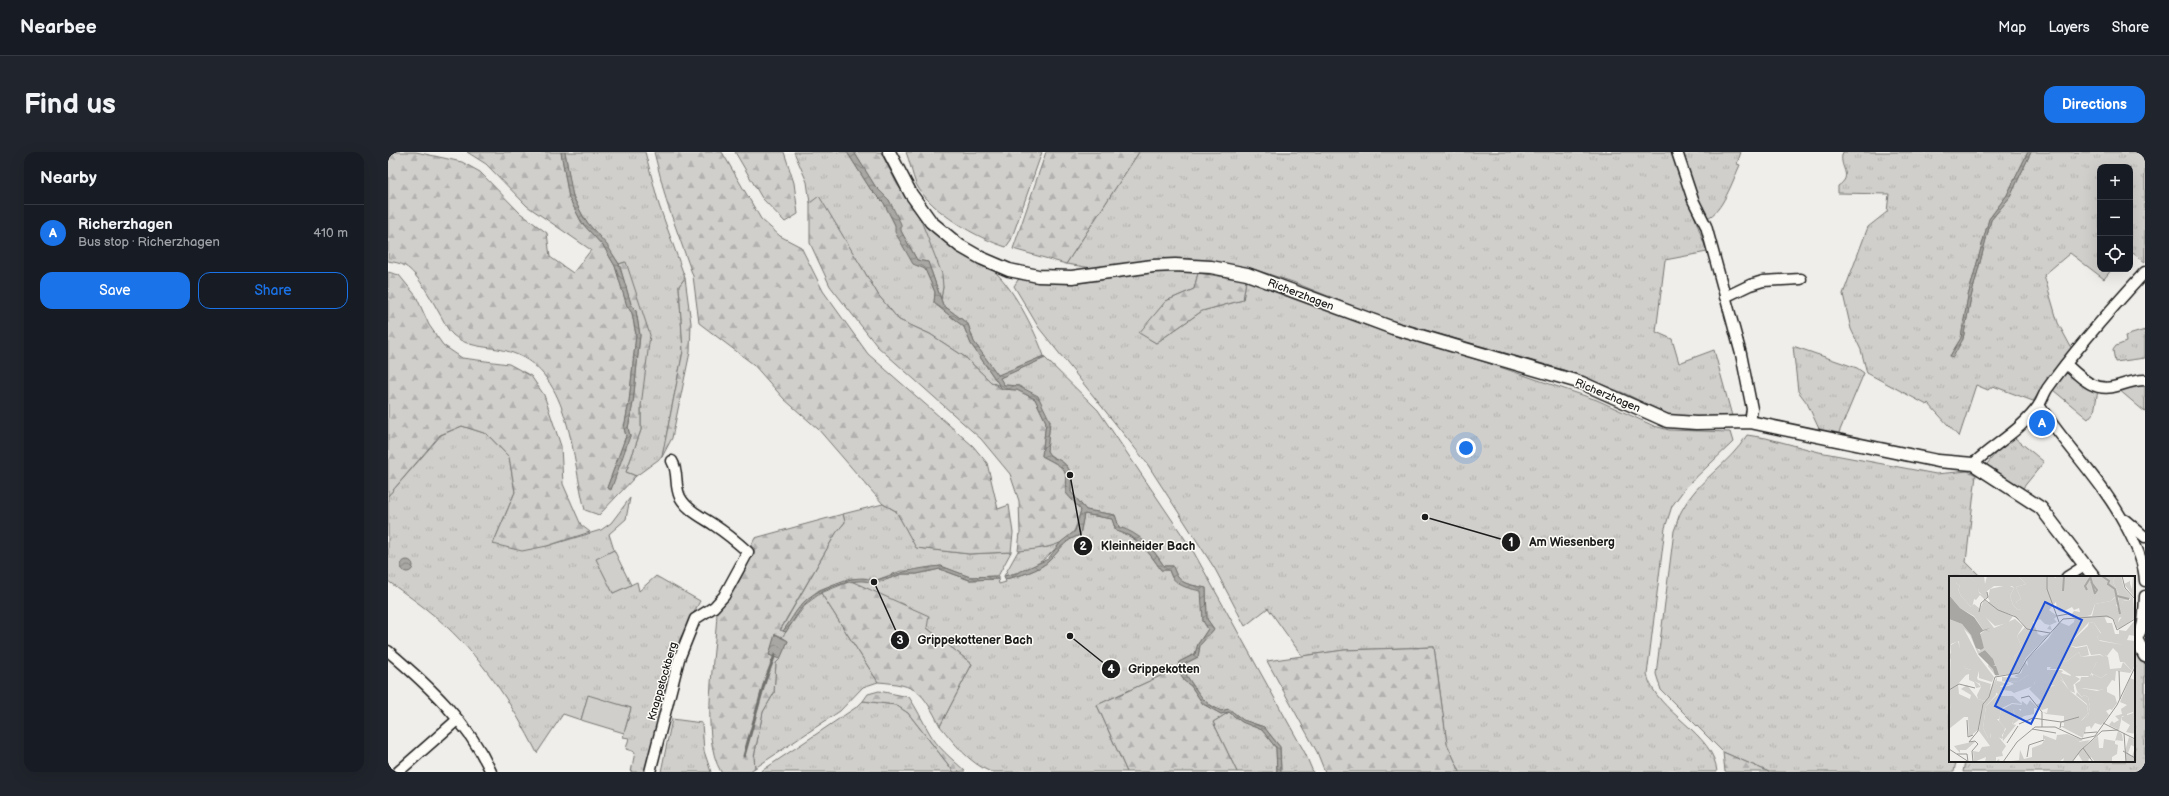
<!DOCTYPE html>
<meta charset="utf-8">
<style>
:root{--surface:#171b24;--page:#20242c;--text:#f1f3f6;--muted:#9ea1a6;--line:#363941;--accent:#1a73e8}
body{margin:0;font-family:"Balsamiq Sans",sans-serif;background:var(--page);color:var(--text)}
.controls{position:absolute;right:12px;top:12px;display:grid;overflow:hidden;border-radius:8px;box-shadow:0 4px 16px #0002}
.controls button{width:36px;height:36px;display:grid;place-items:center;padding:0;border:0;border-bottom:1px solid var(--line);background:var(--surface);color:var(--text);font:20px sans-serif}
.you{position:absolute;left:1078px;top:296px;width:14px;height:14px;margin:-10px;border:3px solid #fff;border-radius:50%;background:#1a73e8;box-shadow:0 0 0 6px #1a73e833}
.badge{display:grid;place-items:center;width:26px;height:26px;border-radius:50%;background:var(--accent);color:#fff;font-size:13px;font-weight:700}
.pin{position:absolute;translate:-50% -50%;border:2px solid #fff;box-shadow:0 1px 4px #0006}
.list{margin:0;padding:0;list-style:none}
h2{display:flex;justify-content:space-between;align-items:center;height:52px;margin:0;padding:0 16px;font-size:17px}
h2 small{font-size:13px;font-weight:400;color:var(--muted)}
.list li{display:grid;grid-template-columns:26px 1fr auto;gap:12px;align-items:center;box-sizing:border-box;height:56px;padding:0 16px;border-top:1px solid var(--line)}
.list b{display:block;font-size:15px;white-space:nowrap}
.list p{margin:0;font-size:13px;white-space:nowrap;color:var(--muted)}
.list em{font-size:13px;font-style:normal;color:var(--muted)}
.actions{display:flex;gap:8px;padding:12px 16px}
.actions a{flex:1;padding:9px 0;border:1px solid var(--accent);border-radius:12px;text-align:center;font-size:14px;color:var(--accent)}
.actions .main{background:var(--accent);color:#fff}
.icon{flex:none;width:22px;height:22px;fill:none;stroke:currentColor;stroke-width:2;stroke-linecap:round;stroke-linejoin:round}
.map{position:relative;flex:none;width:1757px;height:620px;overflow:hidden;border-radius:12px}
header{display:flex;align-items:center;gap:24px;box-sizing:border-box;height:56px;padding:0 20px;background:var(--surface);border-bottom:1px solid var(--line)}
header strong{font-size:19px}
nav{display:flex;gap:22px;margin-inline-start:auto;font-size:14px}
.intro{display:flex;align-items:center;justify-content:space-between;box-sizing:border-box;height:96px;padding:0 24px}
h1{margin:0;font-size:28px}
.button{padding:10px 18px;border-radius:12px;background:var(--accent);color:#fff;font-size:14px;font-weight:700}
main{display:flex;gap:24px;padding:0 24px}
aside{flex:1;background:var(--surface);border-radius:12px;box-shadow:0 4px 16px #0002}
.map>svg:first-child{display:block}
.grass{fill:url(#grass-tufts);stroke:#767674}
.forest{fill:url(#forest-firs);stroke:#767674}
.green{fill:#d0cfcc;stroke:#767674}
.water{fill:url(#water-waves);stroke:#706f6d}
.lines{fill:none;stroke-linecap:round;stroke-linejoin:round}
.stream{stroke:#706f6d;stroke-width:3}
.minor-casing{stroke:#1c1c1c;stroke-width:13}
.tertiary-casing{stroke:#1c1c1c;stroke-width:15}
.minor{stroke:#fdfcf7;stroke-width:10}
.tertiary{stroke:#fdfcf7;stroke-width:12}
.labels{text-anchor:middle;stroke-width:3;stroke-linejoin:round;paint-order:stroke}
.street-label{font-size:11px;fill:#1c1c1c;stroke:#fdfcf7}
.inset-river{fill:none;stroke:#a8a7a3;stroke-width:2}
.inset-road{fill:none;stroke:#9b9a98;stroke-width:1}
.view{fill:#1d4ed8;fill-opacity:0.15;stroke:#1d4ed8;stroke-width:2}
.inset-edge{fill:none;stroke:#1c1c1c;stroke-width:2}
.leader{fill:none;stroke:#1c1c1c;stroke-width:1.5}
.callout-dot{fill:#1c1c1c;stroke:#fdfcf7;stroke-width:1.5}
.mark-label{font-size:12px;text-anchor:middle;font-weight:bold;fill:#fff}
.callout-label{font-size:12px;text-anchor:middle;font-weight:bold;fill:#1c1c1c;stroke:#fdfcf7;stroke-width:3;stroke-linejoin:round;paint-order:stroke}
</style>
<header>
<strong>Nearbee</strong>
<nav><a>Map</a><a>Layers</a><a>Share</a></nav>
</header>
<div class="intro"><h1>Find us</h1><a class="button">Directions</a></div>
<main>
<aside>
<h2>Nearby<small></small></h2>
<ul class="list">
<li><span class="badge">A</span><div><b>Richerzhagen</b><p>Bus stop · Richerzhagen</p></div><em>410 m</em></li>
</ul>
<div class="actions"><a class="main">Save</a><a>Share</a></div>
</aside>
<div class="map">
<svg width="1757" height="620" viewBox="0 0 1757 620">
<defs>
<pattern id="grass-tufts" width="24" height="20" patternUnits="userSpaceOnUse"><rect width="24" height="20" fill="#d0cfcc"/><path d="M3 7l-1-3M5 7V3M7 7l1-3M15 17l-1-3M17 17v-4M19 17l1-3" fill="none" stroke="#b2b1af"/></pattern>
<pattern id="forest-firs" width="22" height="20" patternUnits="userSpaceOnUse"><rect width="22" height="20" fill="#d0cfcc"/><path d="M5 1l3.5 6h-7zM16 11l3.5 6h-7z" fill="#b2b1af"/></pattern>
<pattern id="water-waves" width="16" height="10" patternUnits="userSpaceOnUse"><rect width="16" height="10" fill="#a8a7a3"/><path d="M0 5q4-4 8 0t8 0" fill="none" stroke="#888784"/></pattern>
</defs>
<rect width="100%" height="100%" fill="#f0eeea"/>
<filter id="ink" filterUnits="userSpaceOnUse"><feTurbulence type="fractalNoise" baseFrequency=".025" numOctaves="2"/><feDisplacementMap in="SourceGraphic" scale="8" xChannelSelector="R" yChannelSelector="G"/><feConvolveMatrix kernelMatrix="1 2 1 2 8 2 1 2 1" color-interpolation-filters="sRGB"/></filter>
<g filter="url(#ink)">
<g class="grass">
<path d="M 177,0 L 257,0 L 271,53 L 297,126 L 291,134 L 295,199 L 274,305 L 248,324 L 238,320 L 253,278 L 253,254 L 237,110 L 231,112 C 217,89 195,71 186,46 C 180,32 180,14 177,0 Z"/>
<polygon points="406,0 459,0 483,38 496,51 507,73 537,117 547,140 546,151 576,175 583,192 612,234 603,230 577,205 542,182 511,168 491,144 431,45 422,51 419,30"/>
<polygon points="751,0 1284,0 1319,100 1277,108 1268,180 1284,187 1291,211 1326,198 1344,264 1296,265 1279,262 1238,242 1176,218 992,165 905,130 865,117 801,107 760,108 704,116 678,112"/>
<path d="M 1294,0 L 1353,0 L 1349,12 L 1352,13 C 1345,28 1334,61 1319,66 L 1315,61 Z"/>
<path d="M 1455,0 L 1640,0 L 1619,43 L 1601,67 L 1580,144 L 1573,186 L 1562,204 L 1575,187 L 1583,145 L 1603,68 L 1622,45 L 1643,0 L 1757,0 L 1757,110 L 1742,99 L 1742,15 L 1712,15 L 1712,117 L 1724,117 L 1716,127 L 1682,101 L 1656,123 L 1670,171 L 1684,197 L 1645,249 L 1605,234 L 1600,238 L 1588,233 L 1571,285 L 1540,251 L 1539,253 L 1479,221 L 1473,198 L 1463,177 L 1455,142 L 1480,75 L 1499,60 L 1501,42 L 1450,41 L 1450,34 C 1467,23 1449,15 1455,0 Z"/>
<path d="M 532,66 L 545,79 L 603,116 C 625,135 646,176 656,204 L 610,224 L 586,190 L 580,172 L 555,153 L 553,147 L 555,135 Z"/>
<path d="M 778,119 L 810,121 L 806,137 L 778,149 L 752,181 L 768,191 L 814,159 L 855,148 L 858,128 L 1005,183 L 1091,208 L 1209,248 L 1266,274 L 1281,278 L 1342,280 L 1345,290 L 1298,335 L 1284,354 L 1277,376 L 1259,523 C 1269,562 1326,580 1329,620 L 1072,620 L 1059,592 L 1046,495 L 957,498 L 914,504 L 880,456 L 857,474 L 827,417 L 758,310 L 651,176 L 626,134 L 632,125 L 665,131 L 690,131 Z"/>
<polygon points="1757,178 1757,206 1727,210 1725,198 1728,194 1738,190 1737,184"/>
<polygon points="1405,194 1469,216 1476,221 1450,283 1432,279 1419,251 1410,239"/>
<path d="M 657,206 L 710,258 L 805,399 L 917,601 L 925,620 L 893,620 L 892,595 L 876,575 L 855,568 L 841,557 L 833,559 C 828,556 821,553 817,549 C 812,544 794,519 794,513 L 810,505 L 812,493 L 826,477 L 819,467 L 818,436 C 800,432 790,433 785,414 L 776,414 L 765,398 L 731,375 L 727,363 L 698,358 L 683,340 C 684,324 684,314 669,307 C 664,305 661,303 659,299 L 662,269 L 631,234 L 616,233 L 611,226 Z"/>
<polygon points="1677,221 1686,223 1710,238 1706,260 1700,267 1665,238"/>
<polygon points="1757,230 1757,260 1730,237"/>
<path d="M 74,274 L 99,282 L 121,305 L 127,340 L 105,392 L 159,394 L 213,378 L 223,371 L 242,346 L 238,367 L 221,382 L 226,398 L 209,407 L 225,441 L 249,430 L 251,439 L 268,424 L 312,449 L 292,487 L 256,620 L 243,620 L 247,600 L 238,597 L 241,586 L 235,585 L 243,556 L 200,544 L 193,568 L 175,562 L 149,601 C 124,551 92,503 49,466 C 34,453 16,441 0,429 L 0,344 L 53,283 Z"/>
<path d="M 1359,283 L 1378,286 L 1431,300 L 1548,322 L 1580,319 L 1588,323 L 1578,410 L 1593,425 L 1562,425 L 1562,609 L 1568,609 L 1566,620 L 1381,620 L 1335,600 L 1273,538 L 1268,522 L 1286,379 C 1289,372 1290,364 1294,358 C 1309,328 1342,312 1359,283 Z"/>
<polygon points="1627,286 1656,310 1634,337 1602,317 1599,312 1611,297"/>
<polygon points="495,352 508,359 529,396 581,402 623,400 610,424 582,425 553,414 528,419 513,419 486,429 462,426 431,438 416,450 395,480 392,479 448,381 457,370 455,362"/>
<path d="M 696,362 L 724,367 L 728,379 C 749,384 761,400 773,418 L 781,418 L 784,426 L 814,439 L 815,469 L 820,477 L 810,492 L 807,502 L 791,510 L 790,516 L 709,553 L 739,620 L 603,620 C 581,611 566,591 552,574 L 584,512 L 539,476 L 463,429 L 480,428 L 486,432 L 514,422 L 529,422 L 552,417 L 581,428 L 610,427 L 611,432 L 618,430 L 617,427 C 631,424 651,419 662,408 C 675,395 674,390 692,383 Z"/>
<path d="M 673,390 C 656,411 642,418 616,424 L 630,399 L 660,395 Z"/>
<polygon points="433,441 490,530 475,535 452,559 367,616 366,605 375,560 386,541 388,511 400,489 394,485 418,452"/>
<polygon points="1746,492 1757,512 1757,620 1575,620 1577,609 1746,609"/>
<polygon points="475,549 508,553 520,561 566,620 372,620 470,554"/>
<polygon points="841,560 854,570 874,578 888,596 889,620 849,620 825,570"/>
<polygon points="284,567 314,571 316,599 323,620 273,620"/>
</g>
<g class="forest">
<path d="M 0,0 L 28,0 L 74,10 L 92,20 L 132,61 L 159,81 L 162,105 L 185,121 L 203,98 L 139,54 L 98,12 L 79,0 L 173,0 L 181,46 L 194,71 L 216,95 L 227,114 L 239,154 L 244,161 L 248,183 L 241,250 L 236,276 L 238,284 L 219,336 L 242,284 L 240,276 L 245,251 L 252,183 L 248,159 L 243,152 L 231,112 L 238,110 L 262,183 L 253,254 L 253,278 L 238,320 L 248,324 L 211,363 L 197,358 C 184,308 183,221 125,201 C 104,193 83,198 65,183 C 60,179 57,171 54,166 C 46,152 30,121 17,114 C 13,111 5,110 0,109 Z"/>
<polygon points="266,0 334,0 373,67 392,84 413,95 435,139 480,202 585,294 599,311 610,357 621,353 625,381 623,400 581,402 528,396 508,359 495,352 430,277 396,247 365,212 311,171 305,124 279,51"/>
<polygon points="347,0 396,0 406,31 410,62 397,70 374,46"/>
<polygon points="466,0 493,0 509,32 532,66 554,122 555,135 553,147 540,110 529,108 513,79 501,48 487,34"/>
<path d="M 518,0 L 654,0 L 623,88 L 618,95 C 589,86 543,60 528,32 C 524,22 522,10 518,0 Z"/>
<polygon points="658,0 751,0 678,112 625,97"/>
<path d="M 431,44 L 491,144 L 511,168 L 542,182 L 577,205 L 603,230 L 614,237 L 629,238 L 647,247 L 658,270 L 654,304 C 676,316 680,315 678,341 L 693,358 C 691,364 690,371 687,377 C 679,396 647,397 630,399 L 632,380 L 631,349 L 622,322 L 593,287 L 489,194 L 442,134 L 422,91 L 422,51 Z"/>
<polygon points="0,120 11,123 28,144 41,173 55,193 74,206 121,212 143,224 156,243 173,294 175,332 193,373 202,380 159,394 134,399 105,392 127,340 121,305 99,282 74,274 52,283 0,344"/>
<polygon points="810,121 858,128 855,148 814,159 768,191 751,181 778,149 806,137"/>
<polygon points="297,126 303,171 302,200 284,286 274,305 295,199 291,134"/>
<path d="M 455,362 L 457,370 L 448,381 L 392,478 L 398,480 L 394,485 L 388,482 L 381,503 L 392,507 L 388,511 L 386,541 L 375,560 L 366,605 L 367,616 L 360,620 L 333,620 C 311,582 328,502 329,459 C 349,438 355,422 367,397 L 363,394 L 367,386 Z"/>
<path d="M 463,429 L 541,464 L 539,476 L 584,512 L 552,574 C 534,539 530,533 490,530 L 433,441 Z"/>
<polygon points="1046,495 1059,592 1072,620 937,620 929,600 879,509 956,498"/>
<polygon points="790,516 796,528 803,534 815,552 833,562 841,560 825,570 849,620 739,620 709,553"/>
<path d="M 491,539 L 521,545 C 529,557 534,568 541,580 C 549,595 564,607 577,619 L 566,620 L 520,561 L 508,553 L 475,549 L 480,542 Z"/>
<polygon points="1335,600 1381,620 1337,620"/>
</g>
<g class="green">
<polygon points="226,398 243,433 225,441 208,407"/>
<polygon points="200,543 243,556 236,581 193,568"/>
</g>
<g class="water">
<polygon points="173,0 177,0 185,45 197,68 219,93 231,112 243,152 248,159 252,183 245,251 240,276 242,284 223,338 219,336 238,284 236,276 241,250 248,183 244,161 239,154 227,114 216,95 194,71 181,46"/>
<path d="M 459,0 L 466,0 L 487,34 L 501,48 L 513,72 L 513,79 L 529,108 L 540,110 L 555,153 L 580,172 L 586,190 L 610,223 L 656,204 L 657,206 L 612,226 L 616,233 L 631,234 L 650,244 L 662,269 L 659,299 C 661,303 664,305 669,307 C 684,314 684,324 683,340 L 698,358 L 727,363 L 731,375 C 752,381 764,396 776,414 L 785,414 C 790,433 800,432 818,436 L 819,467 L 826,477 L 812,493 L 810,505 L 794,513 C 794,519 812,544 817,549 C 821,553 828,556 833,559 L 841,557 L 855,568 L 876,575 L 892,595 L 893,620 L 889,620 L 888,596 L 874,578 L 854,570 L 841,560 L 833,562 L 815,552 L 803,534 L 796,529 L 790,516 L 791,510 L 807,502 L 810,492 L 820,477 L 815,469 L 813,439 C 799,436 786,434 781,418 L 773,418 C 761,400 749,384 728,379 L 724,367 L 696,362 L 692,383 C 674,390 675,395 662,408 C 651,419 631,424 617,427 L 616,424 L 629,421 L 660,407 L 673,390 L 687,379 L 693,358 L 678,341 C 680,315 676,316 654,304 L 658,270 L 647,247 L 629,238 L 614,237 L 583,192 L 576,175 L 546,151 L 547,140 L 537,117 L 525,112 L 507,80 L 507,73 L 496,51 L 483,38 Z"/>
<polygon points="1640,0 1643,0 1622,45 1603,68 1583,145 1575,187 1565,205 1562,204 1573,186 1580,144 1601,67 1619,43"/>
<circle cx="19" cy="414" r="6"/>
<path d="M 553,414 L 582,425 L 610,424 L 610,427 L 582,428 L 552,417 L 529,422 L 514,422 L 486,432 C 469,422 431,438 417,452 C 410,460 404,471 398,480 L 395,479 C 402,470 407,459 415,451 C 427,437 470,419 487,429 C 508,421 530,416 553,414 Z"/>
<polygon points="387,482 400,489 392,507 381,503"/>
</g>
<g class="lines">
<polyline class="stream" points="356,604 377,529 387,503"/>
<defs>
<g id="minor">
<polyline points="1289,0 1305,48 1318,74 1353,202 1364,257 1362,270"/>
<polyline points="1337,145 1362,133 1375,129 1413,127"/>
<path d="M 1678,212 C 1693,226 1707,241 1729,234 C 1739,231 1747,228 1757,228"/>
<path d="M 1651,253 C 1680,297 1718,333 1741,380 C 1749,396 1756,411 1757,429"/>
<path d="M 1585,312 C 1606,292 1634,278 1651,253 C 1654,248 1656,242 1659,237 C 1688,196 1723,157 1757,120"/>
<polyline points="1737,368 1757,385"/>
<polyline points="1679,425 1698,413"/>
<path d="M 1748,487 C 1757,476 1756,458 1757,444"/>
<path d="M 0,499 C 40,533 81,571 103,620"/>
<polyline points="10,620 69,568"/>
<path d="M 262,620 L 291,507 L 307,467 L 326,455 L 336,444 L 360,400 C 349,390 338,381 326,373 C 314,365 299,358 292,345 C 286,333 291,320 284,309"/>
</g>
<g id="tertiary">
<polyline points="501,0 523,42 543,70 572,94 593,106 621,118 650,124 684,125 765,114 787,113 823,115 859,122 1005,176 1194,231 1279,269 1308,271 1362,270 1550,309 1585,312 1653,356 1706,425"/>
<polyline points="1746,483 1757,504"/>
</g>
</defs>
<use href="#minor" class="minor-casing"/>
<use href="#tertiary" class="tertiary-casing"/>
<use href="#minor" class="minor"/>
<use href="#tertiary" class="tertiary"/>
</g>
</g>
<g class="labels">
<g class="street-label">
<text transform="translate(913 142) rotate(21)" y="4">Richerzhagen</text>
<text transform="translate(1220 243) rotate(23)" y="4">Richerzhagen</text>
<text transform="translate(274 529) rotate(-74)" y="4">Knappstockberg</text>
</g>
</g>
<g transform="translate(1561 424)">
<rect width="186" height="186" fill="#f0eeea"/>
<path d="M 20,0 L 29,9 L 30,17 L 39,21 L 35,23 L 31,19 L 27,24 L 25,23 L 23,32 L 12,20 L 9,13 L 11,10 L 7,7 L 9,3 ZM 69,0 L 105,0 L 106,2 L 108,0 L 166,0 L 164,6 L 170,19 L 168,28 L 171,34 L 174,25 L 181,24 L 182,20 L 184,22 L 186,42 L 170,53 L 166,51 L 176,36 L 171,37 L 166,21 L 162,25 L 146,28 L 142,39 L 138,40 L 155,40 L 158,47 L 163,47 L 166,58 L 170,58 L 170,54 L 177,55 L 186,44 L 186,60 L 180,59 L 178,64 L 186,65 L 186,88 L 183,95 L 175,86 L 171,86 L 169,77 L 164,72 L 158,80 L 151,77 L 151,65 L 175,69 L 150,64 L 148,61 L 152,57 L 145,47 L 140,46 L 119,69 L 127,72 L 138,70 L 140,79 L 132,81 L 130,76 L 117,86 L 105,83 L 102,91 L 98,91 L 98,94 L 112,94 L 114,95 L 112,97 L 122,100 L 125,112 L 121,115 L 138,129 L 139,137 L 132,145 L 139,140 L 141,131 L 139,121 L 135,119 L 133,121 L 128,115 L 132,112 L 148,115 L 158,112 L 158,116 L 166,120 L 168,127 L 163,134 L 161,133 L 157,135 L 160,139 L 155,146 L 152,149 L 146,147 L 142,153 L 141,150 L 137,151 L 136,157 L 131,157 L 135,157 L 134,162 L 111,150 L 115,150 L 115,147 L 112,146 L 115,145 L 115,140 L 97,138 L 94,136 L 98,137 L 99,132 L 93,134 L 87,129 L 93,126 L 80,113 L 86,107 L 87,99 L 79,99 L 70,105 L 61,106 L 48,105 L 53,105 L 53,101 L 70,102 L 65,100 L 72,97 L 76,86 L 79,90 L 78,83 L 99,63 L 110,46 L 120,50 L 125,46 L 126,41 L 122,39 L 125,35 L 131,36 L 130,32 L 125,34 L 123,31 L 113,36 L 109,35 L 110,30 L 108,34 L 107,26 L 100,34 L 108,40 L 105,43 L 108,46 L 101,49 L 103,54 L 98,53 L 101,49 L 96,48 L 91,43 L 84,46 L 89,58 L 93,60 L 100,58 L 77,82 L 72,93 L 65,81 L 73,72 L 68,60 L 76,51 L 71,44 L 68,43 L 71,46 L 64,39 L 54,36 L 64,40 L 59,47 L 46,50 L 30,35 L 35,24 L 39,27 L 41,25 L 39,22 L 41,13 L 59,9 L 65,12 L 61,20 L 64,29 L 69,34 L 72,33 L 67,26 L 72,23 L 67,11 L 77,8 ZM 103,97 L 111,99 L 120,114 L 114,106 L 101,111 L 104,104 L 99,104 L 99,98 ZM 184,0 L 186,0 L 186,22 L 175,8 L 181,5 L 181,8 L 183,13 ZM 9,65 L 16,92 L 22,94 L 25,104 L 32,111 L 27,112 L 25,106 L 20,104 L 20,98 L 17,99 L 9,108 L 10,118 L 21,123 L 22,119 L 12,113 L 18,109 L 29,123 L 35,125 L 29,154 L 20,161 L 19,141 L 15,141 L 0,153 L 0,135 L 3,128 L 0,134 L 2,69 ZM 154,84 L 159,97 L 152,102 L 142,97 L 147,87 ZM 48,101 L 47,119 L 37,130 L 34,152 L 39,162 L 42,162 L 41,156 L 48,159 L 57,170 L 53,176 L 54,180 L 47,181 L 47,185 L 50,183 L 51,186 L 36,186 L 37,181 L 25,186 L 24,175 L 30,176 L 33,171 L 41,170 L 30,155 L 33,130 ZM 181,102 L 186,104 L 186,157 L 184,157 L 184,136 L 178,138 L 178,141 L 173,140 L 170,154 L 160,149 L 163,145 L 165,147 L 170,144 L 166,140 L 173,138 L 172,133 L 178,129 L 171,126 ZM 81,124 L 90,133 L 85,132 L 85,138 L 75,140 L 63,149 L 66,139 L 64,133 L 67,131 L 72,135 L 73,125 L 78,129 ZM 169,155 L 173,158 L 174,165 L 166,164 L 166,168 L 169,169 L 168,178 L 163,181 L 163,185 L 166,186 L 146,186 L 142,181 L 139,184 L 141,186 L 134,186 L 129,178 L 123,186 L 114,186 L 115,182 L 110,186 L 62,185 L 70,184 L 71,174 L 75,183 L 83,181 L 83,172 L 93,168 L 96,163 L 94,163 L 94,159 L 107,164 L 108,159 L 118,158 L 134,164 L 129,166 L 128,163 L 124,165 L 134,172 L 149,160 L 150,172 L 154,172 L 155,163 L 166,165 ZM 180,161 L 186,164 L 186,171 L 182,169 L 179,177 L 183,180 L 186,172 L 185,186 L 177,186 L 176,175 Z" fill="#d0cfcc" fill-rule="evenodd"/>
<path d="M 0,0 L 17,0 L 7,7 L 11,10 L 9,13 L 12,20 L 22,31 L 25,28 L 30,32 L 45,52 L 66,43 L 74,50 L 68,60 L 73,72 L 65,81 L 72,93 L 68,97 L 47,100 L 30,79 L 39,90 L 43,82 L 36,74 L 29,78 L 21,59 L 15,53 L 29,80 L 45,101 L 43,106 L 30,102 L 30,95 L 28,102 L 31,108 L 21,103 L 22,94 L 16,92 L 11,79 L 10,65 L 2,68 L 1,77 L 5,80 L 0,84 L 0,43 L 13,48 L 18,54 L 22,59 L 30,75 L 35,72 L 30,59 L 35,55 L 25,40 L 11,32 L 0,19 ZM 20,0 L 35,0 L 36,8 L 38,0 L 69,0 L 77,8 L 67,11 L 72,23 L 67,26 L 73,33 L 69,34 L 64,29 L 61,20 L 65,12 L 63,10 L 45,10 L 38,15 L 39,21 L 36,21 L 30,16 L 28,9 ZM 166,0 L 172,0 L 175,12 L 182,20 L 181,23 L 174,25 L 172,34 L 169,28 L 167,29 L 171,36 L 176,36 L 175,40 L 170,42 L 168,51 L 164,42 L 139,40 L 143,40 L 146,28 L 162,25 L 167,21 L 169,27 L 170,19 L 164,6 ZM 140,46 L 145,47 L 152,58 L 148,61 L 151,65 L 151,76 L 159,81 L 161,93 L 172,92 L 174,86 L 183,95 L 181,97 L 167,95 L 166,105 L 163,104 L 157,113 L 150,114 L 133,112 L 128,115 L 126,108 L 131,105 L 132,101 L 139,101 L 140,100 L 126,100 L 131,103 L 124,109 L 126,117 L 121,115 L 124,112 L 120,103 L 122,99 L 113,93 L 101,93 L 105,82 L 117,86 L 130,76 L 132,81 L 151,79 L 155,81 L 151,78 L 142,79 L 138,69 L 127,71 L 119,69 L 139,50 ZM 154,85 L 158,98 L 152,102 L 144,98 L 144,101 L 143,98 L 141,100 L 147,87 ZM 103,96 L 111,99 L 115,106 L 110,103 L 114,106 L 112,108 L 101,110 L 104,105 L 99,104 L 99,98 ZM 79,99 L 87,99 L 88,102 L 84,110 L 65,117 L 72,122 L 62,115 L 53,114 L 51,120 L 64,120 L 73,128 L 63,127 L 53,132 L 50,143 L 48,143 L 56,152 L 53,163 L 41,157 L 42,163 L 39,162 L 34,152 L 37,130 L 49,118 L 45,115 L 46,106 L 48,102 L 46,114 L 48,105 L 61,108 L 52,110 L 51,111 L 60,110 L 65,108 L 61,106 L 70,105 ZM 29,104 L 42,108 L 40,121 L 35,125 L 29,123 L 28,119 L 32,111 ZM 128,116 L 133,121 L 135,119 L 139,121 L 141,131 L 139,140 L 132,146 L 139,137 L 138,128 L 127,119 ZM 63,128 L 74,129 L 73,133 L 64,133 L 66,141 L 63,148 L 67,149 L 54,165 L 53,159 L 57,153 L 50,145 L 52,134 ZM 184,137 L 184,157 L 186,158 L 177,156 L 181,149 L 173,144 L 173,141 ZM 128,163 L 130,166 L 141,164 L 134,172 L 118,169 L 120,166 ZM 27,165 L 17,174 L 11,174 L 11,177 L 5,170 Z" fill="#d0cfcc" fill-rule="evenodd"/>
<path d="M 0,19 L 11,32 L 25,41 L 34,54 L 41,52 L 37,54 L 42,56 L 36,54 L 31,57 L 35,72 L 32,74 L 27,72 L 22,59 L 13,48 L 0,43 ZM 36,74 L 44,83 L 46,89 L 44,90 L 47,90 L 50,99 L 46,99 L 44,93 L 29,78 Z" fill="#a8a7a3"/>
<path class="inset-river" d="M 141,0 L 146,18M 153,0 L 160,5 L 159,8 L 166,13 L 171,38M 142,6 L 148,14 L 146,17M 138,14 L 136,10 L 141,2M 114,15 L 115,0M 168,20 L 180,23"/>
<path class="inset-road" d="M 98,0 L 98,13 L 110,46M 173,0 L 176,12 L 186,23M 35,23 L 49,34 L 67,41 L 78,53 L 101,57M 30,36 L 32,27 L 39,21 L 38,16M 108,40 L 119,38 L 125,41M 170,95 L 171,123M 0,114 L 10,108 L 26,112M 72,122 L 80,120 L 93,136 L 93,151M 18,144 L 19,161 L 24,159M 154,147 L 186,163M 70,148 L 84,142 L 112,146M 111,152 L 112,146 L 130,141M 83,153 L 107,157M 135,157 L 148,156M 175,157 L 177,186M 58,167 L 69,150M 80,169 L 95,164M 134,172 L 144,186M 0,173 L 20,186M 174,175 L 186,182M 8,178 L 18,178 L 19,186M 78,181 L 80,169M 24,186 L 23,175 L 29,168 L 26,165 L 20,166 L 29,155 L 34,128 L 40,121 L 46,101 L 70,97 L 78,83 L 114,43 L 158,40 L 164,43 L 168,54 L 186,43M 54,186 L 68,166 L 86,151 L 106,151 L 132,163 L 146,160 L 168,129 L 186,91M 123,186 L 132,174 L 153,155 L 169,154"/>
<path class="view" d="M 96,26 L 133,44 L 82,148 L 46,130 Z"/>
<rect width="186" height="186" class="inset-edge"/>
</g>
<path class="leader" d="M1037 365L1123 390M682 323L695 394M486 430L512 488M682 484L723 517"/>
<g class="callout-dot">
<circle cx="1037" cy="365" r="4"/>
<circle cx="682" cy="323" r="4"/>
<circle cx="486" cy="430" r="4"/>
<circle cx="682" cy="484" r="4"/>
<circle cx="1123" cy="390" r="10"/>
<circle cx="695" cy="394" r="10"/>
<circle cx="512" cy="488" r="10"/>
<circle cx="723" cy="517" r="10"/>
</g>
<g class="mark-label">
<text x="1123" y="394">1</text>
<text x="695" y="398">2</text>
<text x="512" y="492">3</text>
<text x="723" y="521">4</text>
</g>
<g class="callout-label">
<text x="1184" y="394">Am Wiesenberg</text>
<text x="760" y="398">Kleinheider Bach</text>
<text x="587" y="492">Grippekottener Bach</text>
<text x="776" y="521">Grippekotten</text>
</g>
</svg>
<div class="controls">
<button>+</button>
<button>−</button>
<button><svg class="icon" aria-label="locate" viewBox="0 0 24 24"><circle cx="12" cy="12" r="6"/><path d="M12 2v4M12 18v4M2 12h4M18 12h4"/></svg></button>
</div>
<div class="you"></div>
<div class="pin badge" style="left:1654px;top:271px">A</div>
</div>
</main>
